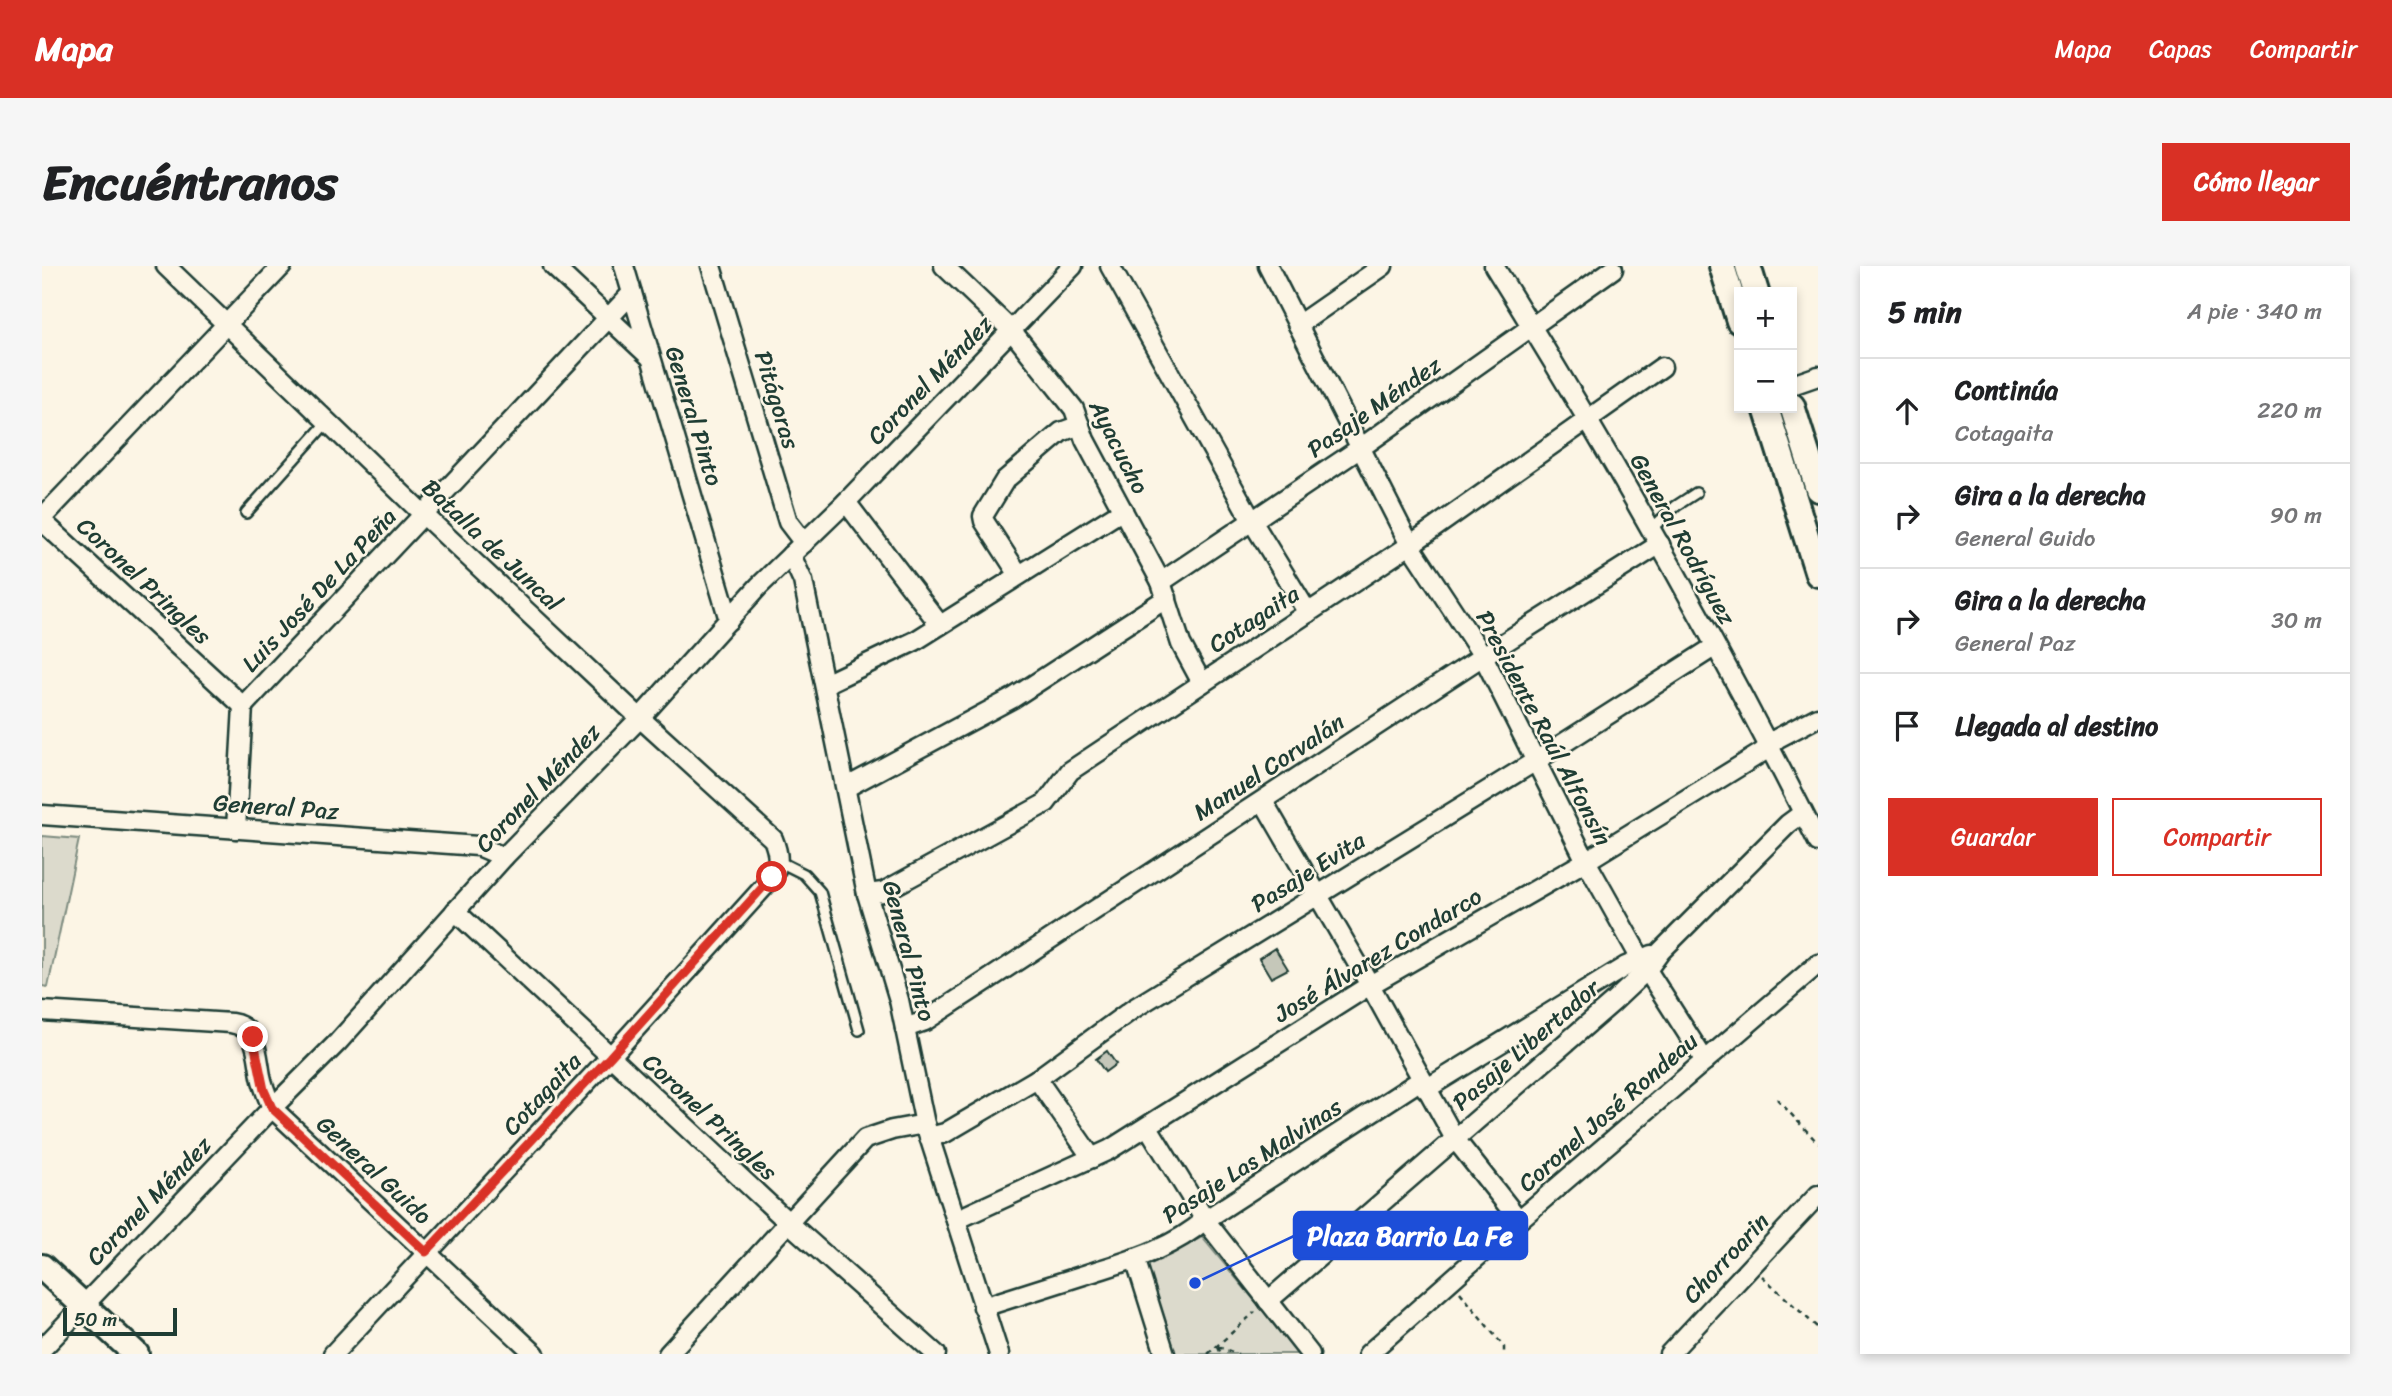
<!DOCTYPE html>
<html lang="es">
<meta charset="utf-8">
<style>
:root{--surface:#fff;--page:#f6f6f6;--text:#202124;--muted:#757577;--line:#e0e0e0;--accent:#d93025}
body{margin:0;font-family:Sriracha,sans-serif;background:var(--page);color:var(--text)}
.controls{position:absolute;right:21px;top:21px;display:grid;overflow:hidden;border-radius:0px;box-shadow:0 4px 10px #0003}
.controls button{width:63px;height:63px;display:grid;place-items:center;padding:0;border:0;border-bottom:2px solid var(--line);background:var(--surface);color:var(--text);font:35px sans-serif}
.scale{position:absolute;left:21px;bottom:18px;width:114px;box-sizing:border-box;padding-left:7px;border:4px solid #1f3d34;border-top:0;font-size:19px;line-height:24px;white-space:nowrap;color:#1f3d34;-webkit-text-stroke:5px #fcf5e5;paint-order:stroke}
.stop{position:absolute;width:21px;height:21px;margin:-16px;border:5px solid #d93025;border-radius:50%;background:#fff}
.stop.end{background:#d93025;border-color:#fff;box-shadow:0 2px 7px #0008}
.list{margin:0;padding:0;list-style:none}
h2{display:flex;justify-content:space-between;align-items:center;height:91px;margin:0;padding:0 28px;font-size:30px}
h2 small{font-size:23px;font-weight:400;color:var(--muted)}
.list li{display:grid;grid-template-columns:46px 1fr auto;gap:21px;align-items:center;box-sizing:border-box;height:105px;padding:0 28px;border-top:2px solid var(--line)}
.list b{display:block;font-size:26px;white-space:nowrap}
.list p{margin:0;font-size:23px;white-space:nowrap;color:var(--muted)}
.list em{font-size:23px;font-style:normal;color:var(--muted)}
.actions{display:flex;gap:14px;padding:21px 28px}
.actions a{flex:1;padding:16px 0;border:2px solid var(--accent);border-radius:0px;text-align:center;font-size:24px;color:var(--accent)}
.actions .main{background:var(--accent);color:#fff}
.icon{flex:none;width:38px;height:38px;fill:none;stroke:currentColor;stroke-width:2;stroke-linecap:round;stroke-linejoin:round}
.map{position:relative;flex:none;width:1776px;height:1088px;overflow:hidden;border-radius:0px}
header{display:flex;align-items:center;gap:42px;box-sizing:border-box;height:98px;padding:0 35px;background:var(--accent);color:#fff}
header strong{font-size:33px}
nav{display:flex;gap:38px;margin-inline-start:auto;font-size:24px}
.intro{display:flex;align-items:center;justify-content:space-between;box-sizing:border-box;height:168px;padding:0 42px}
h1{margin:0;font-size:49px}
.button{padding:18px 32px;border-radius:0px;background:var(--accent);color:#fff;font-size:24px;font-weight:700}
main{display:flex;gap:42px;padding:0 42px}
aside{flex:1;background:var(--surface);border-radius:0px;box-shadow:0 4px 10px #0003}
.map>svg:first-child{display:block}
.green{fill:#dcdacc;stroke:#7e8c80;stroke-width:2}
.building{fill:#c5c7b9;stroke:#1f3d34;stroke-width:2}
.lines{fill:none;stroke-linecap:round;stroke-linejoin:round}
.service-casing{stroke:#1f3d34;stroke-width:14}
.minor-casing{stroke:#1f3d34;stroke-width:23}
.secondary-casing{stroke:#1f3d34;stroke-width:30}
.path{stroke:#1f3d34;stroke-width:2.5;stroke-dasharray:5 5;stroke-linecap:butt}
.service{stroke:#fcf5e5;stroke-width:9}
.minor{stroke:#fcf5e5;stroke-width:18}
.secondary{stroke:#fcf5e5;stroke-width:24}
.route{stroke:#d93025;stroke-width:9}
.labels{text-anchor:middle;stroke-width:5;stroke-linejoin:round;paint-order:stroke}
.street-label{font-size:24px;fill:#1f3d34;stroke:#fcf5e5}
.leader{fill:none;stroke:#1d4ed8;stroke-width:2.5}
.callout-dot{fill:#1d4ed8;stroke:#fcf5e5;stroke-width:2.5}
.callout{fill:#1d4ed8;stroke:#1d4ed8;stroke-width:2.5}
.callout-label{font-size:26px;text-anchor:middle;font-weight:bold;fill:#fff}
</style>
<header>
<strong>Mapa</strong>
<nav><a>Mapa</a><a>Capas</a><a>Compartir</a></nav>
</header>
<div class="intro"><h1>Encuéntranos</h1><a class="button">Cómo llegar</a></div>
<main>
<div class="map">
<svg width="1776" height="1088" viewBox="0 0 1776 1088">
<rect width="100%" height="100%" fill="#fcf5e5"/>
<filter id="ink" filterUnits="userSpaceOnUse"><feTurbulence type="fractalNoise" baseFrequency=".0143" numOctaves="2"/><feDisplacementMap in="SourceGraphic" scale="14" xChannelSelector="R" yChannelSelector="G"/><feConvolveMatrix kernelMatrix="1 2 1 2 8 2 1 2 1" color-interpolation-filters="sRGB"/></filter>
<g filter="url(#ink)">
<g class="green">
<polygon points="0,570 37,573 6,721 0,720"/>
<polygon points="1160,971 1257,1088 1132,1088 1103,1001"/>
</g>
<g class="building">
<polygon points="1233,682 1246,703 1229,712 1217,692"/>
<polygon points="1065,785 1074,798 1063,806 1054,793"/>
</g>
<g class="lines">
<defs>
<g id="service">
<polyline points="204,247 286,155"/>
<polyline points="1609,263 1634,240 1654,227"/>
<polyline points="736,595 762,608 778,626 817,764"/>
</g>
<g id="minor">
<path d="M 124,0 L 382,249 L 598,452 L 731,573 C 737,588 738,598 730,612 L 568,791 L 291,1088"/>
<polyline points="511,0 608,91"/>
<polyline points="582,0 687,354"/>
<polyline points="669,0 746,256 762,277"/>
<polyline points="902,0 970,65 1032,143 1043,174 1119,316 1139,378 1160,417"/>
<polyline points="1068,0 1210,255 1266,347"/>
<polyline points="1226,0 1368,279 1441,390 1544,595 1605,704 1663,795"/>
<path d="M 1452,0 C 1569,187 1677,379 1776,576"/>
<polyline points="1256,59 1341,0"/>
<polyline points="1750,119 1776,110"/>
<polyline points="804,236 898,359"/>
<polyline points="0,252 240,0"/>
<polyline points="0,255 201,440"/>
<polyline points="749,289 761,315 825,628 857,734 883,858 957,1088"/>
<polyline points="977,309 942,255 941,250 963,214 1019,166 1038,159"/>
<polyline points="1119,316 1317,183 1571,3"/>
<polyline points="783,418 873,375 1081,244"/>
<polyline points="201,440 590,27"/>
<polyline points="805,521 971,432 1125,332"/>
<polyline points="1221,535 1328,719 1413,873 1477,954"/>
<polyline points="0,549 436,580 462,591"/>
<polyline points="194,563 201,440"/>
<polyline points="825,628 841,626 1004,537 1028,505 1368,279 1620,101"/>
<polyline points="413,645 747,957 894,1088"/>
<path d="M 0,745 L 189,757 C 216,761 215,789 219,810 C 221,821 226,832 230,842 L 493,1088"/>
<polyline points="863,762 883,755 1441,390 1618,278"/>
<polyline points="995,813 1050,892"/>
<polyline points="1384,823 1584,700 1610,689"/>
<polyline points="1106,861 1163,954 1268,1088"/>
<polyline points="887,871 903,867 995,813 1091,743 1492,496 1672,381"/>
<polyline points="914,954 1067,884 1328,719 1544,595 1719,487 1736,472 1776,451"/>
<polyline points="1093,992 1123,1088"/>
<polyline points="1226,1035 1571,736 1605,704 1619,685 1746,558 1761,547"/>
<path d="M 941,1041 C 976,1030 1010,1019 1045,1008 C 1088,994 1128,984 1163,954 L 1379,814"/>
<polyline points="0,1083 230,842 296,776 462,591 598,452 717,320 804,236 1031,0"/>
<polyline points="626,1088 823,873 850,864 883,858"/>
<polyline points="1326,1088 1477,954 1776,698"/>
<polyline points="1627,1088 1776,929"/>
</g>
<g id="secondary">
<polyline points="1680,0 1697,55"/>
<polyline points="1706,0 1714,26"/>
<polyline points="1750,140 1776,223"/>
<polyline points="1724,142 1776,308"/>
<polyline points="0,1001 94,1088"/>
</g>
</defs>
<use href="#service" class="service-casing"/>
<use href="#minor" class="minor-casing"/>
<use href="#secondary" class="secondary-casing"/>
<g class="path">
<polyline points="1735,833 1776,877"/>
<polyline points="1720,1010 1776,1062"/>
<polyline points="1418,1026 1462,1081 1462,1088"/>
<polyline points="1176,1081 1196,1088"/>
<polyline points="1176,1081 1179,1088"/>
<polyline points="1166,1088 1213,1046"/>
</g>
<use href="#service" class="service"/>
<use href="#minor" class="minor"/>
<use href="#secondary" class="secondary"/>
</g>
</g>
<g class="lines" filter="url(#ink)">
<polyline class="route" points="211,771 222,824 230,842 384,986 568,791 730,611"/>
</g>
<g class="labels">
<g class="street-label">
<text transform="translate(888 114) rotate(-46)" y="8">Coronel Méndez</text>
<text transform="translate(735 134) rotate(73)" y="8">Pitágoras</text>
<text transform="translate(1332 141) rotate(-35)" y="8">Pasaje Méndez</text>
<text transform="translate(652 150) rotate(73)" y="8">General Pinto</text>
<text transform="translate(1077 181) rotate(63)" y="8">Ayacucho</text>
<text transform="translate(1641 273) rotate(61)" y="8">General Rodríguez</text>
<text transform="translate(450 279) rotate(43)" y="8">Batalla de Juncal</text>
<text transform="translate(102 315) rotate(43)" y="8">Coronel Pringles</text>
<text transform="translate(277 324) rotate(-47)" y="8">Luis José De La Peña</text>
<text transform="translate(1212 353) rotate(-33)" y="8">Cotagaita</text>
<text transform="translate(1502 462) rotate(62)" y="8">Presidente Raúl Alfonsín</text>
<text transform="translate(1227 501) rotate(-33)" y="8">Manuel Corvalán</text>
<text transform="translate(496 522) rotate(-46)" y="8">Coronel Méndez</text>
<text transform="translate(234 541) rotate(4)" y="8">General Paz</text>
<text transform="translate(1266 606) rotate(-32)" y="8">Pasaje Evita</text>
<text transform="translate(867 685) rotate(75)" y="8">General Pinto</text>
<text transform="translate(1336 689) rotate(-31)" y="8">José Álvarez Condarco</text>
<text transform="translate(1484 779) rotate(-41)" y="8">Pasaje Libertador</text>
<text transform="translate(500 828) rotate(-47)" y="8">Cotagaita</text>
<text transform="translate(1566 846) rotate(-41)" y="8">Coronel José Rondeau</text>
<text transform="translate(668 851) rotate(43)" y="8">Coronel Pringles</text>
<text transform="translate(1210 895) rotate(-33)" y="8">Pasaje Las Malvinas</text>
<text transform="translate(332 904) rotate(43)" y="8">General Guido</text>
<text transform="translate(107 935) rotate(-46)" y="8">Coronel Méndez</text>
<text transform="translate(1684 992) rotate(-47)" y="8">Chorroarin</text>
</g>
</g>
<path class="leader" d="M1153 1017L1252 970"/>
<circle class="callout-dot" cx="1153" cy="1017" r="7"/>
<rect class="callout" x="1252" y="946" width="233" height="47" rx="7"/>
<g class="callout-label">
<text x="1368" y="979">Plaza Barrio La Fe</text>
</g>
</svg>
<div class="controls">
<button>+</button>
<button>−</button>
</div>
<div class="scale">50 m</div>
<div class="stop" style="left:730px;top:611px"></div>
<div class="stop end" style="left:211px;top:771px"></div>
</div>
<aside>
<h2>5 min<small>A pie · 340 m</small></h2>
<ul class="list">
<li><svg class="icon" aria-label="ahead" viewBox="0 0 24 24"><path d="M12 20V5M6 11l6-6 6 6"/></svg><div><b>Continúa</b><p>Cotagaita</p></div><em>220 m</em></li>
<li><svg class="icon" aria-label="right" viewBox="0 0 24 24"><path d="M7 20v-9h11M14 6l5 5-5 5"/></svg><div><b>Gira a la derecha</b><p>General Guido</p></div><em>90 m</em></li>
<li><svg class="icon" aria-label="right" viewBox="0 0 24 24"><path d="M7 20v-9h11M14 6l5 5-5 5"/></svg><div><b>Gira a la derecha</b><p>General Paz</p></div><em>30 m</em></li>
<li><svg class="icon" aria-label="arrive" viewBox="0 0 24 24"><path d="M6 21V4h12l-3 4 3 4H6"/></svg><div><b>Llegada al destino</b></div></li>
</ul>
<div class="actions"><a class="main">Guardar</a><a>Compartir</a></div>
</aside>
</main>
